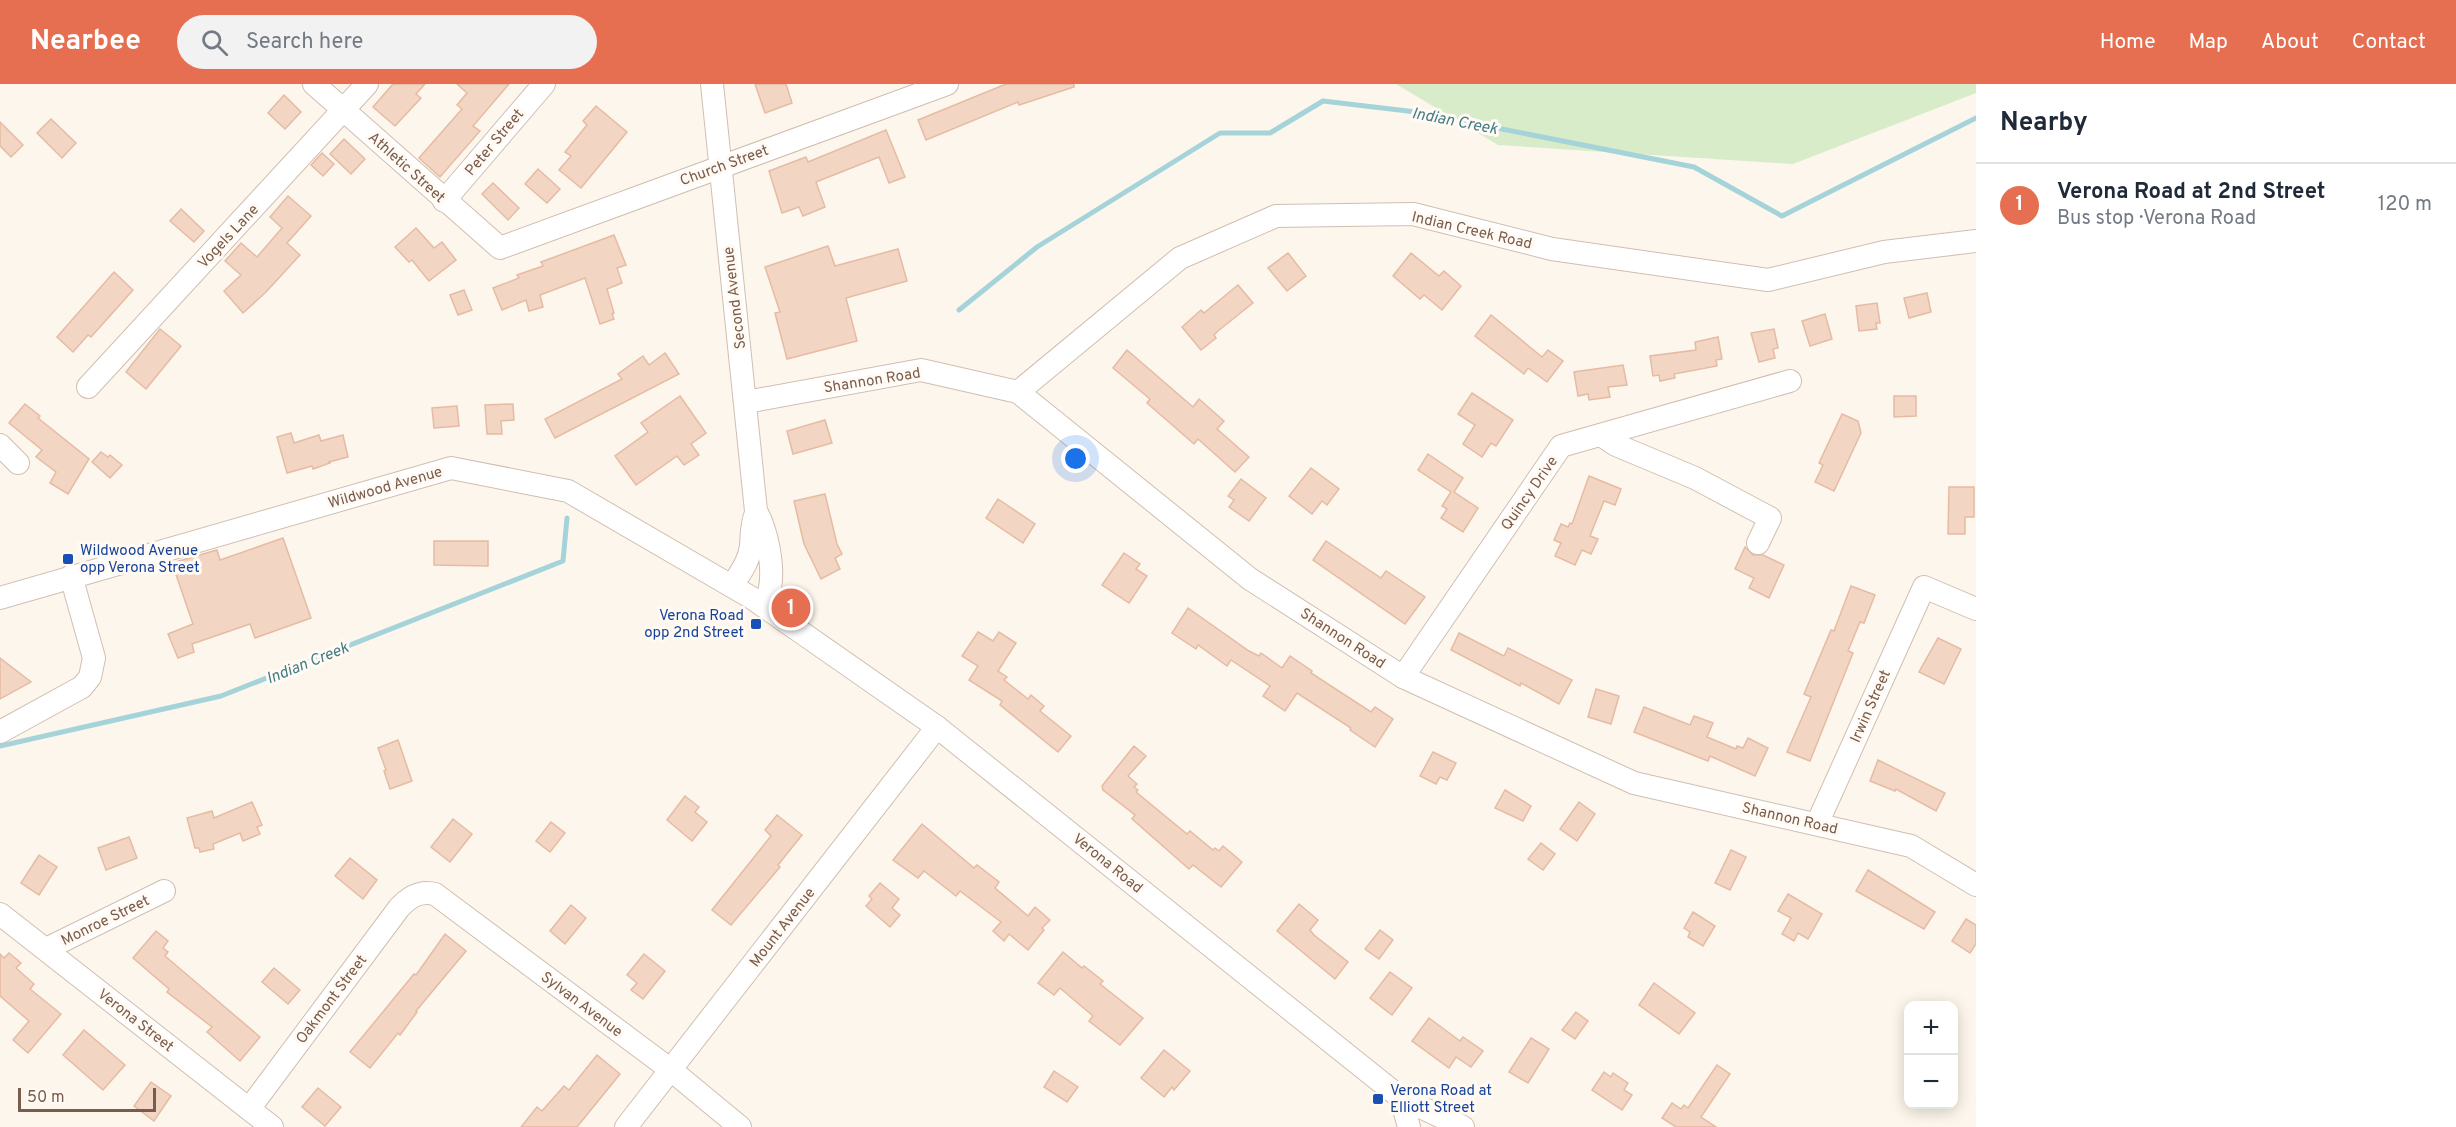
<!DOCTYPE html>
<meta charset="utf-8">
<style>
:root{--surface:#fff;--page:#f2f2f3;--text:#1f2937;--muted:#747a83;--line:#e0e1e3;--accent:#e76f51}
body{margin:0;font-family:Overpass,sans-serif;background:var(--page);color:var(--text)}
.controls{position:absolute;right:18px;bottom:18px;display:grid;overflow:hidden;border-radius:12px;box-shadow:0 3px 15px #0003}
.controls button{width:54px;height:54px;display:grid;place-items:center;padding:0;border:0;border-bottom:2px solid var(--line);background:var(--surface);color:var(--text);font:30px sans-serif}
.scale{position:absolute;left:18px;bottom:15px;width:138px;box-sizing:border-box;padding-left:6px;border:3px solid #7a5c4d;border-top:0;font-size:16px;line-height:21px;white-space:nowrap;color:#7a5c4d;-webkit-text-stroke:4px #fffaf3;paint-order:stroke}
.you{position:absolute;left:1076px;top:375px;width:21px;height:21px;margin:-15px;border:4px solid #fff;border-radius:50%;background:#1a73e8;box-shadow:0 0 0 9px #1a73e833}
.badge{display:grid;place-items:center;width:39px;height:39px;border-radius:50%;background:var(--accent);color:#fff;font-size:20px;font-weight:700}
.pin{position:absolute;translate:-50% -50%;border:3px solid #fff;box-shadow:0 2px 6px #0006}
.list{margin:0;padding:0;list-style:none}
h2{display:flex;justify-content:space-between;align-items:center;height:78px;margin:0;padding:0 24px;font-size:26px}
h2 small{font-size:20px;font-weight:400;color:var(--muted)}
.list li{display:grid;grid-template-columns:39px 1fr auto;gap:18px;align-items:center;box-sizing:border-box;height:84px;padding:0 24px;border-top:2px solid var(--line)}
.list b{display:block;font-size:22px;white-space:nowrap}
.list p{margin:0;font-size:20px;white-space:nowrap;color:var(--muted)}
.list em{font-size:20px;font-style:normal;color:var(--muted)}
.icon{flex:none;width:33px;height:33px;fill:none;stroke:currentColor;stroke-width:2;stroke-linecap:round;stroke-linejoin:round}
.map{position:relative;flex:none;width:1976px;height:1043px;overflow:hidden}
header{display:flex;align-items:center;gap:36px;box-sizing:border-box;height:84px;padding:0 30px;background:var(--accent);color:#fff}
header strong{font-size:28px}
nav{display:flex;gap:33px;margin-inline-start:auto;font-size:21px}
.search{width:420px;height:54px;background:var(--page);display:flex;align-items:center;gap:15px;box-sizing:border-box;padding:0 21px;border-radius:33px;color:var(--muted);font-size:22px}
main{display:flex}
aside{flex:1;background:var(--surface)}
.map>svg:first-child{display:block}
.green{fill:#d8ecc9}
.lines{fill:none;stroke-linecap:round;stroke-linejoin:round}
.stream{stroke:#a5d3da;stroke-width:5}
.building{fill:#f3d5c3;stroke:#e6bba3;stroke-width:1.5}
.minor-casing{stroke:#d1beb0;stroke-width:24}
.minor{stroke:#fff;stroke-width:22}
.transit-dot{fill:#1a4fb4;stroke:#fffaf3;stroke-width:2}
.labels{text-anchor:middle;stroke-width:6;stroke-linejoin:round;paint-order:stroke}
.street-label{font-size:15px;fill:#7a5c4d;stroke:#fffaf3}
.transit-label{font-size:15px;fill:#164399;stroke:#fffaf3;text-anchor:start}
.water-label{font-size:16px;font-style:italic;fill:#437c86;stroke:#fffaf3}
</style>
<header>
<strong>Nearbee</strong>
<div class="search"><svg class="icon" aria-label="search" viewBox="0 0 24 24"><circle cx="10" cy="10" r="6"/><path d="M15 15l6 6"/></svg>Search here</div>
<nav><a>Home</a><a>Map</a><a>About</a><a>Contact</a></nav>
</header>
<main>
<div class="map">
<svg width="1976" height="1043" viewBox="0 0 1976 1043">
<rect width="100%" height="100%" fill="#fdf6ec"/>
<polygon class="green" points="1396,0 1976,0 1976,9 1793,80 1498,61"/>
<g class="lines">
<g class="stream">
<polyline points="959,226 1037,163 1220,49 1270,49 1323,17 1416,28 1694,83 1782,132 1976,34"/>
<polyline points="0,662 221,612 563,477 567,434"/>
</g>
</g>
<g class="building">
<polygon points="393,0 425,0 416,10 421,14 395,42 373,23"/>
<polygon points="457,0 509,0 473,42 480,47 440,93 419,74 462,25 457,21 467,9"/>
<polygon points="755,0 786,0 792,19 765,29"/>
<polygon points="1006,0 1074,0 1074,3 1019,21 1018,18 926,56 918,36"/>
<polygon points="284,11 301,28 285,45 268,29"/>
<polygon points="596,22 627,48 581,104 559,86 571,72 565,68 587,41 583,37"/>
<polygon points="51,35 76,59 62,74 37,49"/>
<polygon points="0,38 23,61 11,73 0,62"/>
<polygon points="886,46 905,93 889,99 879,73 816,98 825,123 803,132 799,123 782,129 769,87 806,73 808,78"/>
<polygon points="344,55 365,75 351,90 330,70"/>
<polygon points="322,69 334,80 323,92 311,81"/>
<polygon points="538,85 560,105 547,119 525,100"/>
<polygon points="493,99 519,124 508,136 482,110"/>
<polygon points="288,112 311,132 287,159 300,171 266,208 243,229 224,207 241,191 225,177 241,159 257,173 282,144 270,133"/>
<polygon points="181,125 204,147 194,158 170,137"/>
<polygon points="416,144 434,164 442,158 456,176 429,197 412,176 409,178 395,163"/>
<polygon points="614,151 626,181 617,184 622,199 607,205 614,229 612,230 614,235 600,240 585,194 540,211 543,223 529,227 526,216 502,226 493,204 519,194 517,191 543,182 541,178"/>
<polygon points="828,162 835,182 898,165 907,197 846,214 857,257 787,275 775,229 780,228 765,183"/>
<polygon points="1288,169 1306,192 1287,207 1268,184"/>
<polygon points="1411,169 1439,192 1444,187 1461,202 1442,226 1424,211 1420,215 1393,192"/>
<polygon points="114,188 133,206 91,253 88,251 73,268 57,253"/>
<polygon points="1238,201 1253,219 1218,247 1214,251 1216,254 1201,266 1182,243 1201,226 1204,229"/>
<polygon points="464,206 472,226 458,231 450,211"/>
<polygon points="1927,209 1931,228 1909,234 1904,214"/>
<polygon points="1877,219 1880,239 1876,239 1877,245 1859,247 1856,222"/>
<polygon points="1825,230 1832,255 1810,262 1802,237"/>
<polygon points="1491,231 1542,273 1548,266 1563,277 1547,298 1528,284 1524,290 1475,252"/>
<polygon points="160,245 181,262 146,305 126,288"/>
<polygon points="1774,245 1778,264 1773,265 1775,274 1759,278 1751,249"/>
<polygon points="1718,253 1722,275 1716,276 1717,282 1674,290 1675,294 1660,297 1659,291 1653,292 1650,272 1696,266 1695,258"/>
<polygon points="1127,266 1193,323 1199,315 1224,337 1217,345 1249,373 1235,388 1198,355 1194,360 1147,319 1150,315 1113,284"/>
<polygon points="665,269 679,290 555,354 545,335 622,295 618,290 643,272 649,281"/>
<polygon points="1623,281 1627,301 1608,303 1610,313 1589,316 1588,310 1578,312 1574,288"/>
<polygon points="1472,309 1513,336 1496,362 1491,359 1482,373 1463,360 1475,341 1458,330"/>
<polygon points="680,312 706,349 691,360 699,371 684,381 677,372 636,401 615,372 648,348 641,339"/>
<polygon points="1894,312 1916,312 1916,332 1894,333"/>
<polygon points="25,320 40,332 38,334 89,375 68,410 50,399 56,388 36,373 42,366 9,339"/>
<polygon points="513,320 514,336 501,337 502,350 487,350 485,321"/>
<polygon points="457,322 459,342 434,344 432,324"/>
<polygon points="1842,330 1858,337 1861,349 1834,407 1815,398 1823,381 1819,379"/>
<polygon points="825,336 832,359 793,370 787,347"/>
<polygon points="291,349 294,359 319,351 321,357 343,351 348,373 329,378 330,379 313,385 312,382 287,389 277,353"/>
<polygon points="101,368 108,373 110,371 122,381 110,394 92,378"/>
<polygon points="1428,370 1463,394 1454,408 1478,424 1463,448 1441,434 1447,425 1442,422 1451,408 1418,386"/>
<polygon points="1311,384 1339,405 1327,421 1322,417 1312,430 1289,412"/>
<polygon points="1589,392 1621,405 1615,421 1604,417 1590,452 1598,455 1591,470 1582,466 1575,481 1555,472 1561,459 1554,456 1561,440 1568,443 1570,439 1572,440"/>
<polygon points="1241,395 1266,414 1249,437 1229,423 1234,416 1228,412"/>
<polygon points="1949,403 1974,403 1974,433 1965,433 1965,450 1948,450"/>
<polygon points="825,410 837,460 842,470 835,474 840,485 821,495 804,460 794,417"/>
<polygon points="998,415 1035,440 1023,459 986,434"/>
<polygon points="283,454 311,534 255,554 250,540 192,560 194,568 178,574 168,550 193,540 172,479 217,466 220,476"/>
<polygon points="434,457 488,457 488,482 434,481"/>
<polygon points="1326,457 1381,494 1386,487 1425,513 1405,540 1313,476"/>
<polygon points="1745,463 1753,471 1763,471 1784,481 1769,514 1749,504 1754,494 1735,485"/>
<polygon points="1124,469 1140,480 1136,485 1147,492 1129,519 1102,501"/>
<polygon points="1851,502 1875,511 1864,539 1860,538 1848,567 1853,569 1810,677 1787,668 1811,613 1804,610 1831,546 1834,547"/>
<polygon points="1188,524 1249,567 1259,572 1261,569 1282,584 1290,572 1312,587 1311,589 1371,628 1375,623 1393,635 1375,663 1350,646 1351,644 1297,609 1285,627 1263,612 1270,602 1231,576 1227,582 1198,561 1196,565 1172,549"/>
<polygon points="978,548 993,557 999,548 1016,559 998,587 1007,593 1004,596 1028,615 1031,611 1044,622 1040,627 1071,652 1058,668 1000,621 1002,617 969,596 978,582 962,572"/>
<polygon points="1459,549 1504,572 1508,564 1572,596 1559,620 1521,599 1520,602 1451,566"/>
<polygon points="1938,554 1961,565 1944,600 1919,588"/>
<polygon points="0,574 31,598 0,615"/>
<polygon points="1596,605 1619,612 1611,640 1588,633"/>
<polygon points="1644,623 1690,641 1694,632 1713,639 1707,653 1736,665 1737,662 1743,664 1748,654 1768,664 1755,692 1710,672 1708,677 1634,648"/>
<polygon points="398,656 412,697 390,705 384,687 386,686 378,664"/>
<polygon points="1134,662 1146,672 1128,692 1137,700 1134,703 1138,706 1136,708 1187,750 1190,747 1213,766 1215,764 1219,767 1223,762 1242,778 1221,803 1193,781 1189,785 1132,735 1135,731 1103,706 1102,702"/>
<polygon points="1433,668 1456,679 1447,696 1440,693 1436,700 1420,692"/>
<polygon points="1878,676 1945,709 1936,727 1896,705 1895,707 1870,697"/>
<polygon points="1505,706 1531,722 1523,737 1495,724"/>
<polygon points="685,712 699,723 695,728 707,738 692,757 667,736"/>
<polygon points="252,718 262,741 257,743 260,750 243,757 240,749 213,760 214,765 200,768 199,764 195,764 187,734 212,727 214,734"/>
<polygon points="1579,718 1595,730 1577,757 1560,745"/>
<polygon points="777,731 802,751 778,781 780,783 731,841 712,826 771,752 765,746"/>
<polygon points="453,735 472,750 450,778 431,763"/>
<polygon points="551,738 565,749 550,768 536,757"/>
<polygon points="922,740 974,784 977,781 999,798 995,804 1028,832 1035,823 1050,836 1042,844 1044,846 1028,866 1009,850 1004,857 993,847 1001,838 960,807 956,812 924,787 918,794 893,776"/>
<polygon points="129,753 137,774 106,786 98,764"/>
<polygon points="1541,759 1555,770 1543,786 1528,775"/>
<polygon points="1731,766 1746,773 1730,806 1715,799"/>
<polygon points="39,771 57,783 39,811 21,799"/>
<polygon points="350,774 377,796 363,815 335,792"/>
<polygon points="1868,786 1935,828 1924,845 1856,807"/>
<polygon points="880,799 899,815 892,824 900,831 890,843 866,822 872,815 869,812"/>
<polygon points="1788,810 1822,830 1808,855 1798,849 1794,857 1782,850 1791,834 1778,827"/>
<polygon points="1299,820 1318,836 1310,846 1314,851 1348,878 1335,895 1277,847"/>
<polygon points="571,821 586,834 565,860 550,847"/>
<polygon points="1693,828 1715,842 1703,862 1688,853 1690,848 1684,844"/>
<polygon points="1966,835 1976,841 1976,860 1970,869 1952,857"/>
<polygon points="1380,846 1393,856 1379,875 1365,865"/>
<polygon points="156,847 168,857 163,864 168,868 165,872 260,953 240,977 207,948 212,943 167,908 169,905 133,874"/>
<polygon points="445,850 466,867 416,927 417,928 400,951 398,949 370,984 350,968 414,890 416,891"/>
<polygon points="1063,868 1082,884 1084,882 1103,897 1100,900 1143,934 1120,961 1089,937 1093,932 1060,904 1054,911 1038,899"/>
<polygon points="9,869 21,879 16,884 34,900 30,905 61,930 28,969 13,956 29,937 0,912 0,870 4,874"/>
<polygon points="644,870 665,887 643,915 631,906 637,899 627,891"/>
<polygon points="274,884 300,906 288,920 262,898"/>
<polygon points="1390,888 1412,904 1392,931 1370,914"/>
<polygon points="1654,899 1695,929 1679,950 1639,921"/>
<polygon points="1576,928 1588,937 1575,955 1562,946"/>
<polygon points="1429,934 1460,957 1463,953 1483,967 1471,983 1456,973 1449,984 1412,957"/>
<polygon points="84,946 125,981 103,1006 63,971"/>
<polygon points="1531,954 1549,965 1528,999 1509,988"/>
<polygon points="1164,966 1190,987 1174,1006 1172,1003 1164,1013 1141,994"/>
<polygon points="597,971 620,990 577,1043 521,1043 537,1023 542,1027 564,1002 569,1006"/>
<polygon points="1717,981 1730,990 1701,1033 1716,1043 1676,1043 1662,1034 1672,1019 1681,1025 1684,1021 1688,1024"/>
<polygon points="1054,987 1078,1003 1067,1018 1044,1003"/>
<polygon points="1604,988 1611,993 1613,989 1628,999 1624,1006 1632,1011 1622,1026 1592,1006"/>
<polygon points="151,998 171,1012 154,1037 134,1022"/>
<polygon points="318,1004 341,1023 325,1042 302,1023"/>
</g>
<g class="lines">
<defs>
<g id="minor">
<polyline points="314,0 500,164 947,0"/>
<path d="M 712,0 L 756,427 C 767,446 774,482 770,504 C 769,510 766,516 764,522"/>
<polyline points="444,117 544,0"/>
<polyline points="88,303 367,0"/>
<polyline points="1018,308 1180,174 1276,132 1413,130 1552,165 1768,196 1884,168 1976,157"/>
<polyline points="746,318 921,286 1018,308 1250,495 1403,593 1634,699 1911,762 1976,801"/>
<polyline points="1601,351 1616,361 1695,394 1770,434 1758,459"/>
<polyline points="0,361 18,379"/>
<path d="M 732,502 C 740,489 749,478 751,462 C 752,450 751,441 756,429"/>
<polyline points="0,514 451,384 568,407 752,514 937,643 1401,1014 1463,1043"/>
<polyline points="1403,593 1561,362 1790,297"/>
<polyline points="0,648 82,603 90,593 94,574 71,492"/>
<polyline points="1817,740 1924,503 1976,525"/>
<polyline points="0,830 272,1043"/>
<polyline points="46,865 164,807"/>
<polyline points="1401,1014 1409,1043"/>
<path d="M 249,1025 L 399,824 C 409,813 420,806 435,810 L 671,986 L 740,1043"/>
<polyline points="626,1043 937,643"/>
</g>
</defs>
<use href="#minor" class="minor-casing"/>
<use href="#minor" class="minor"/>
</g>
<g class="transit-dot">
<rect x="62" y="469" width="12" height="12" rx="3"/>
<rect x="750" y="534" width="12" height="12" rx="3"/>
<rect x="1372" y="1009" width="12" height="12" rx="3"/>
</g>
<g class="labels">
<g class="street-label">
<text transform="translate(494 58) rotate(-50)" y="5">Peter Street</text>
<text transform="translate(724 81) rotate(-20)" y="5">Church Street</text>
<text transform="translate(407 83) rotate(42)" y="5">Athletic Street</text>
<text transform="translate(1472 146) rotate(13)" y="5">Indian Creek Road</text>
<text transform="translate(228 152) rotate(-47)" y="5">Vogels Lane</text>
<text transform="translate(734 214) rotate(-97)" y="5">Second Avenue</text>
<text transform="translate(872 296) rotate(-9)" y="5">Shannon Road</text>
<text transform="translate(385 403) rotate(-16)" y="5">Wildwood Avenue</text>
<text transform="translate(1529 409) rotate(-55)" y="5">Quincy Drive</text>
<text transform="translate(1343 554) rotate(33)" y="5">Shannon Road</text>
<text transform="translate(1870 622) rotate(-66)" y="5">Irwin Street</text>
<text transform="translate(1790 734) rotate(13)" y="5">Shannon Road</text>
<text transform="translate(1108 779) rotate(39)" y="5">Verona Road</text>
<text transform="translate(105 836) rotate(-26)" y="5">Monroe Street</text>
<text transform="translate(782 843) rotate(-52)" y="5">Mount Avenue</text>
<text transform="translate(331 915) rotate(-53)" y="5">Oakmont Street</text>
<text transform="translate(582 920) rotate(37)" y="5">Sylvan Avenue</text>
<text transform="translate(136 936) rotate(38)" y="5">Verona Street</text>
</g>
<g class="transit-label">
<text x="80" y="471">Wildwood Avenue<tspan x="80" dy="17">opp Verona Street</tspan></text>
<text x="744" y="536" text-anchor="end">Verona Road<tspan x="744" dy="17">opp 2nd Street</tspan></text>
<text x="1390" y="1011">Verona Road at<tspan x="1390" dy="17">Elliott Street</tspan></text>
</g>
<g class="water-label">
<text transform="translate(1455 36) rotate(11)" y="6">Indian Creek</text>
<text transform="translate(307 578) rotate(-22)" y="6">Indian Creek</text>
</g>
</g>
</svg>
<div class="controls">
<button>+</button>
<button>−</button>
</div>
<div class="scale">50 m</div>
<div class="you"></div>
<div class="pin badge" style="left:791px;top:524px">1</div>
</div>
<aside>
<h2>Nearby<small></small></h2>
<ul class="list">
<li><span class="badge">1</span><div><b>Verona Road at 2nd Street</b><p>Bus stop · Verona Road</p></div><em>120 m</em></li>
</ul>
</aside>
</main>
